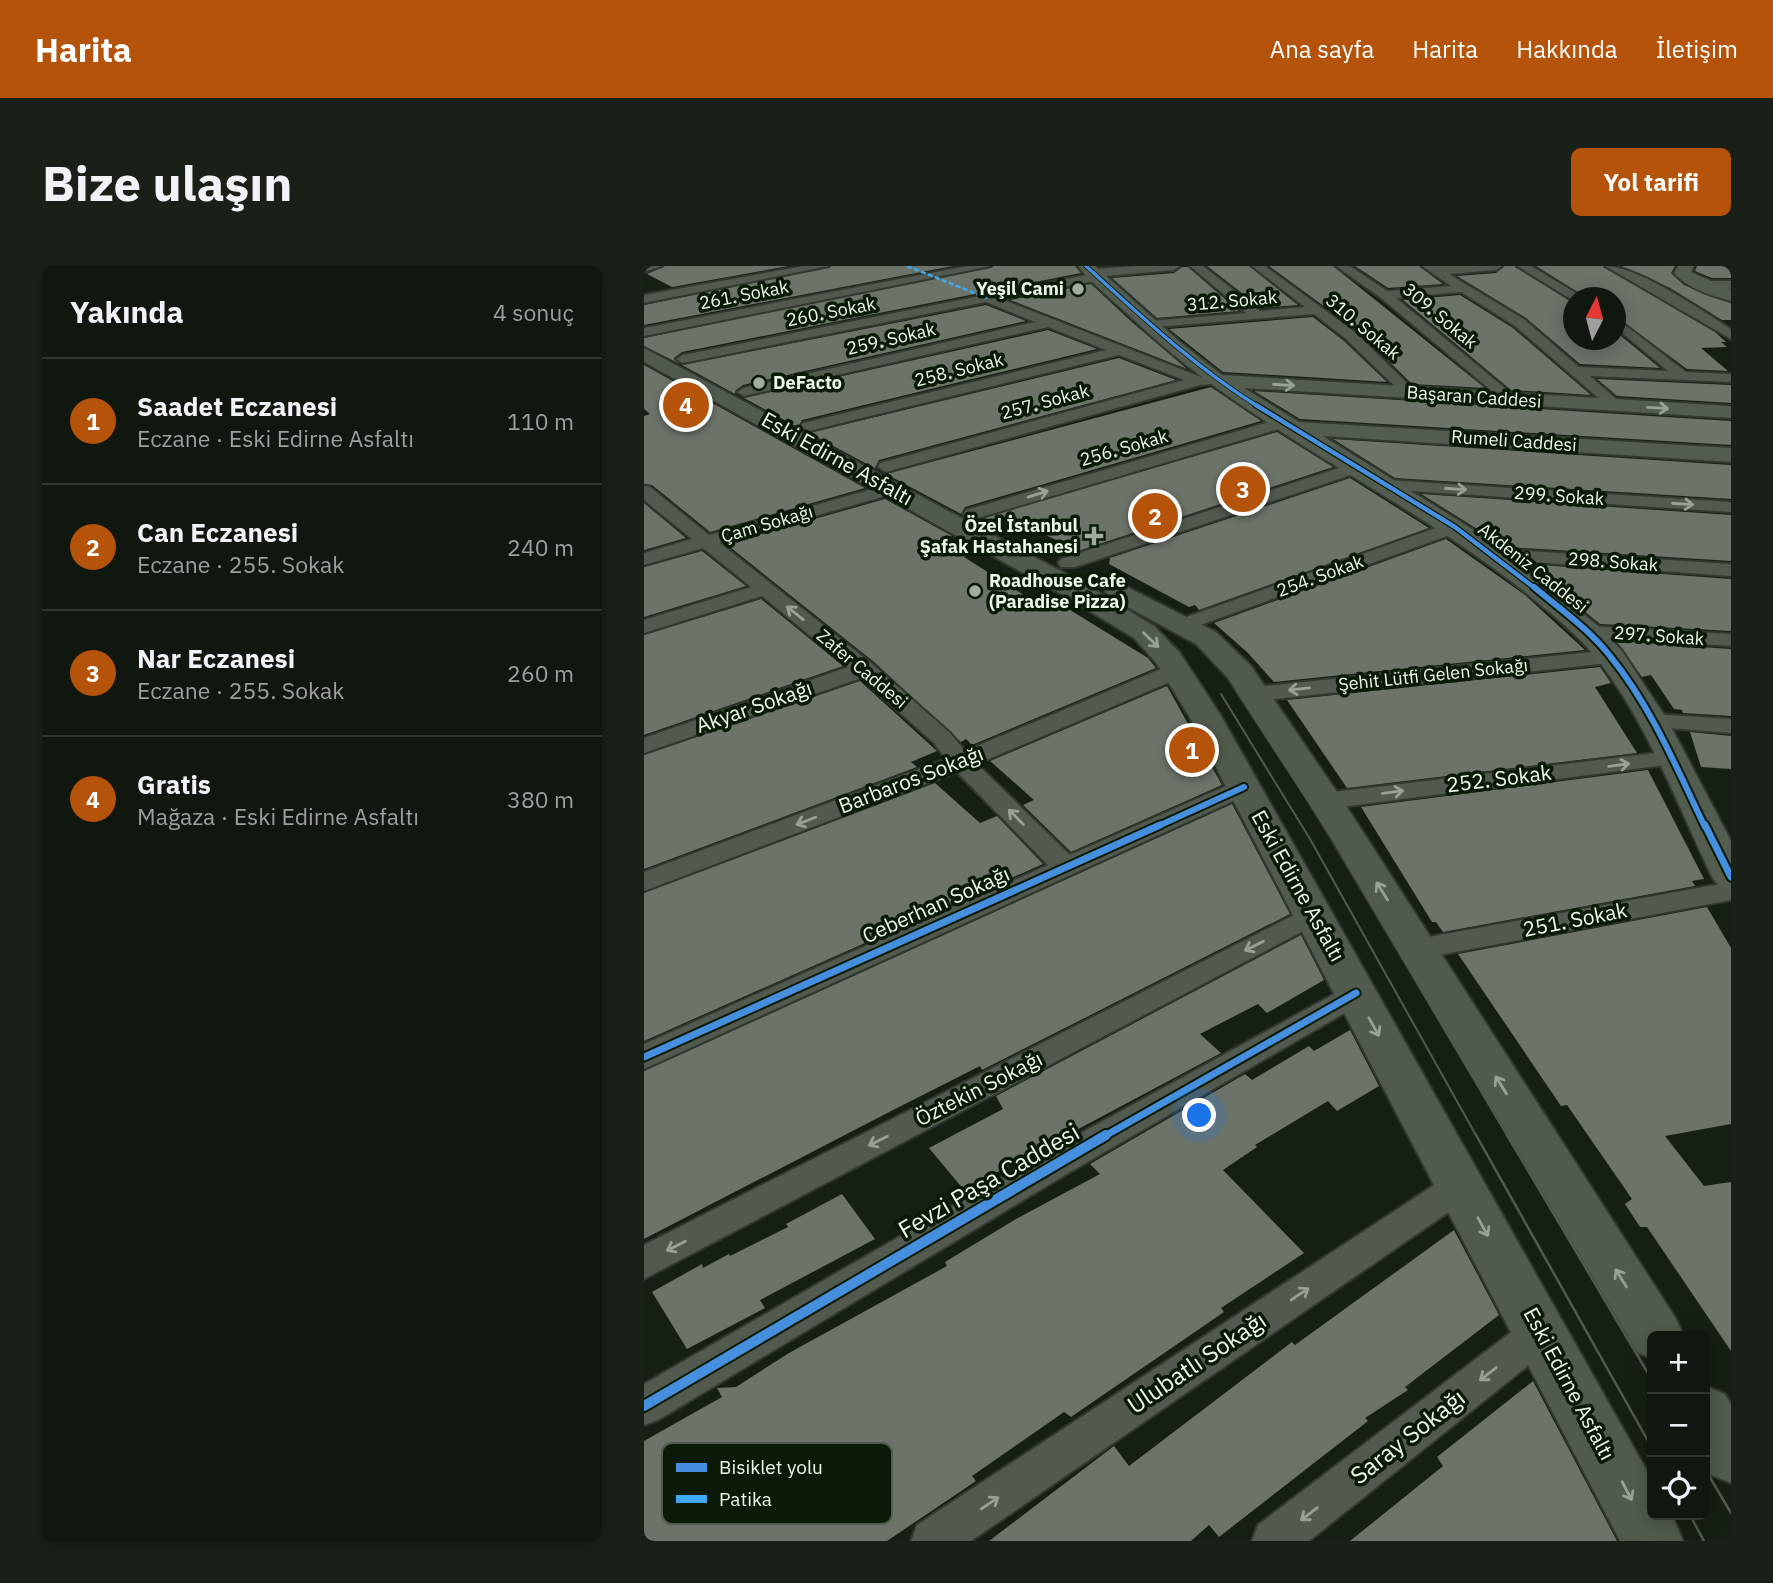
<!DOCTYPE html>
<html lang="tr">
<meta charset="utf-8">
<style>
:root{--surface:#10170f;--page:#192018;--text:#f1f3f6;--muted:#9c9f9e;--line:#30362f;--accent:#b45309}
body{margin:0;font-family:"IBM Plex Sans",sans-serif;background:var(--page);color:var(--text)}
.controls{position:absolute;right:21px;bottom:21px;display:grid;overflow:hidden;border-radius:10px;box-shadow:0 4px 18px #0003}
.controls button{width:63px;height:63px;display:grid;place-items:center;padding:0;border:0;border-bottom:2px solid var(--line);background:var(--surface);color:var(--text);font:35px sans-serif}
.compass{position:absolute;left:919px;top:21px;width:63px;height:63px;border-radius:50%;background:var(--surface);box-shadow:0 4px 18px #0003;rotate:6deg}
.you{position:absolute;left:556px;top:850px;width:24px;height:24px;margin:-18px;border:5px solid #fff;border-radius:50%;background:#1a73e8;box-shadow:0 0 0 10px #1a73e833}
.badge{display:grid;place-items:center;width:46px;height:46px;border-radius:50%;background:var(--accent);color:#fff;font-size:23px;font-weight:700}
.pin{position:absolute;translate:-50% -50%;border:4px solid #fff;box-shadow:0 2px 7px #0006}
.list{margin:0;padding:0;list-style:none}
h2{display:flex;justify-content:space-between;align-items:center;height:91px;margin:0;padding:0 28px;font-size:30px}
h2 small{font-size:23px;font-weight:400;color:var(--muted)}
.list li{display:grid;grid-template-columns:46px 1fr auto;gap:21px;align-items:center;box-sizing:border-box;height:126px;padding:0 28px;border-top:2px solid var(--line)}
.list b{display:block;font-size:26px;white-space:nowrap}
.list p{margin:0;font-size:23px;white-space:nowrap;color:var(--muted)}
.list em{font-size:23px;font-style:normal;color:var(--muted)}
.icon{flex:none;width:38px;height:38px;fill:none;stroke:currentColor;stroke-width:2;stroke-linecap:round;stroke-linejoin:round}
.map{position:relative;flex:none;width:1087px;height:1275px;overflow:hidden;border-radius:10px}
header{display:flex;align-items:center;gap:42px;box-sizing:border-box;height:98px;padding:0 35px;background:var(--accent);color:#fff}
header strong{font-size:33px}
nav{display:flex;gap:38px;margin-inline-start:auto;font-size:24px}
.intro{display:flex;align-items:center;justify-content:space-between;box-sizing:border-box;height:168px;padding:0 42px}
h1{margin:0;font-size:49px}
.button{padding:18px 32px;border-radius:10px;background:var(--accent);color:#fff;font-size:24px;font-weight:700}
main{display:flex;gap:42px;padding:0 42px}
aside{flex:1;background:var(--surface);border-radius:10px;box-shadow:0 4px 18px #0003}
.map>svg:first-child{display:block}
.building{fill:#6c746a}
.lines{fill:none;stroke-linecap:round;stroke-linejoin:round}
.street-casing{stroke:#31382f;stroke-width:4}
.secondary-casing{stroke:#31382f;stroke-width:4}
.primary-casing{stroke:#31382f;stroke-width:4}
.street{fill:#525a4f;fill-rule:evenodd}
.secondary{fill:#525d50;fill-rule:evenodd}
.primary{fill:#505b4d;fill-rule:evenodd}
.tram-far1{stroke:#525a50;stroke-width:2}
.tram{stroke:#525a50;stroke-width:2.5}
.quiet{stroke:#3fa9f5;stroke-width:2.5;stroke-dasharray:5 2.5;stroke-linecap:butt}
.cycleway-far4-casing{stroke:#0a1a07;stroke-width:5}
.cycleway-far3-casing{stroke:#0a1a07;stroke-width:7}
.cycleway-far2-casing{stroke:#0a1a07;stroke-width:10}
.cycleway-far1-casing{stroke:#0a1a07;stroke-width:11}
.cycleway-casing{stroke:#0a1a07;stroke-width:14}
.cycleway-far4{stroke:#468fdf;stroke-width:3.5}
.cycleway-far3{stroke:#468fdf;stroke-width:4.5}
.cycleway-far2{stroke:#468fdf;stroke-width:6}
.cycleway-far1{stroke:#468fdf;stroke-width:7}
.cycleway{stroke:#468fdf;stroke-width:10}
.oneway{stroke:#98a395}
.oneway2{stroke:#98a195}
.oneway3{stroke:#97a294}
.poi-dot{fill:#a2ac9f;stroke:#0a1a07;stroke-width:2.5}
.labels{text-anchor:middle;stroke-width:7;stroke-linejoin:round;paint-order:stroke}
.far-poi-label{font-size:18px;font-weight:bold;fill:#edf8ea;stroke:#0a1a07;text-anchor:end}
.far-street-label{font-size:18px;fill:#edf8ea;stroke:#0a1a07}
.street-label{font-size:21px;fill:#edf8ea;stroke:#0a1a07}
.near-street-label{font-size:24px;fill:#edf8ea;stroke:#0a1a07}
.key{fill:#0a1a07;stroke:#4e5d4b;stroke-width:2}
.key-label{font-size:19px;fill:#edf8ea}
</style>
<header>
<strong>Harita</strong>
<nav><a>Ana sayfa</a><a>Harita</a><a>Hakkında</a><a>İletişim</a></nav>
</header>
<div class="intro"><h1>Bize ulaşın</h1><a class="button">Yol tarifi</a></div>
<main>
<aside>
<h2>Yakında<small>4 sonuç</small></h2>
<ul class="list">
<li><span class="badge">1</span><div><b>Saadet Eczanesi</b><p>Eczane · Eski Edirne Asfaltı</p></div><em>110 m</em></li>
<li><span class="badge">2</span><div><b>Can Eczanesi</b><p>Eczane · 255. Sokak</p></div><em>240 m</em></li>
<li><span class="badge">3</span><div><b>Nar Eczanesi</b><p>Eczane · 255. Sokak</p></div><em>260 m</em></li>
<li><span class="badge">4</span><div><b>Gratis</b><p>Mağaza · Eski Edirne Asfaltı</p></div><em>380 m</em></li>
</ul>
</aside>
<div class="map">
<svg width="1087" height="1275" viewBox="0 0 1087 1275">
<rect width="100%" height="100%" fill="#161f14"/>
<g class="building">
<polygon points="21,0 145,0 28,21 3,8"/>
<polygon points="188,0 309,0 0,59 0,39"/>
<polygon points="350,0 431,0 437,7 38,86 30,92 36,98 0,80 0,72"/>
<polygon points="563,0 605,0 654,39 617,42"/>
<polygon points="625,0 689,0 841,122 768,118 714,65"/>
<polygon points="711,0 775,0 799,18 744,22"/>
<polygon points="860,0 871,0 929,37 929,74 971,74 971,65 1016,102 936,98 882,52 813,10 852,7"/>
<polygon points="892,0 959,0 1071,66 1082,76 1077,76 1083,81 1057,82 1084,105 1043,103 971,50 971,32 943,32"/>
<polygon points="977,0 1031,0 1027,7 1040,19 1087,37 1087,54 1078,54 1026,22"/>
<polygon points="1053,0 1087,0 1087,12 1068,12 1051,5"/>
<polygon points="538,1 544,1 595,45 513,52 468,12 530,7"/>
<polygon points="447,18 489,57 543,103 366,34"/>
<polygon points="816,29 869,62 947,129 867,124 759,34"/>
<polygon points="342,39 382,55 99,119 92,124 91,128 38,99"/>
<polygon points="669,51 700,75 743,116 579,106 525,63"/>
<polygon points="404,64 453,83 158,154 155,159 157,163 100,132"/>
<polygon points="475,92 532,114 235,194 231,202 236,205 165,167"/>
<polygon points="0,99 221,222 66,266 8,219 0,218 0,150 6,148 0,143"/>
<polygon points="953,113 1087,119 1087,137 973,130"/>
<polygon points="567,121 617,155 321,241 317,248 242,208"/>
<polygon points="610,125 1087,155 1087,179 656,153"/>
<polygon points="633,166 689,201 434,285 366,251 338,260 328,255"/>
<polygon points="689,173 1087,199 1087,233 751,212"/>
<polygon points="706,212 785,262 555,344 551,339 545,341 465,298 466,292"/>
<polygon points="777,228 1087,249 1087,295 862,281"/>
<polygon points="241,233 308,270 300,272 327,289 320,291 391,336 405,331 504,392 512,402 328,479 322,473 317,476 230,396 82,278"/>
<polygon points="0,237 42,272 0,284"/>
<polygon points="802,273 881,329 941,384 630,416 604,387 570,357"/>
<polygon points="58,285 102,320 0,351 0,301"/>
<polygon points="883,298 1087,313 1087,365 956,358"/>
<polygon points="117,333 199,400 0,469 0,369"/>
<polygon points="972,375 1087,383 1087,450 1039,447 1038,444 1030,443 1007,409 998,411"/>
<polygon points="956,401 967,417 951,421 993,487 703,522 643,434"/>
<polygon points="216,415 293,485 267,496 273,501 0,603 0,489"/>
<polygon points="523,420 578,519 427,586 379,539 390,534 346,495"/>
<polygon points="1046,466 1087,470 1087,503 1057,501"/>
<polygon points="1004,504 1060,613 1048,615 1051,620 799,666 792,656 788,656 717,541"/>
<polygon points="291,517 336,557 353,550 399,598 0,775 0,627"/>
<polygon points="588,538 646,648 338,804 336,800 251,843 0,973 0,805"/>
<polygon points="1063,641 1087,682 1087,858 1021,870 1060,920 1087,916 1087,1085 1003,961 996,961 981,938 988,933 923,839 917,840 814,688"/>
<polygon points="657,669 680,714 623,747 614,738 556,768 577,787 320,924 285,882 359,843 352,830"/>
<polygon points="706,764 735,820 693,845 684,835 611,879 613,881 579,904 660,987 577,1042 580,1046 427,1151 420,1146 328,1210 332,1215 243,1275 0,1275 0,1175 78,1131 73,1122 92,1121 145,1087 303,1000 301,996 372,953 456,908 446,898 601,808 608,814 665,780 670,785"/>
<polygon points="198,928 231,973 116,1034 121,1042 43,1083 8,1026 58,998 59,1002 85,988 86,990 144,961 142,958"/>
<polygon points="810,964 855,1049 761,1121 764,1124 721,1152 724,1155 575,1271 565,1259 547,1275 345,1275 470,1180 485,1200 648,1076 651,1079"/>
<polygon points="889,1115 973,1275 706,1275 799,1200 793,1191"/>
</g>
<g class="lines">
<defs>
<g id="street">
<polygon points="0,0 18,0 0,6"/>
<polygon points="160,0 185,0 0,37 0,29"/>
<polygon points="323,0 347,0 0,70 0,62"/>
<polygon points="491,0 536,0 530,4 462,10 456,14 357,33 557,111 577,111 577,117 556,119 242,206 234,201 236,197 540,114 475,89 165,165 157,160 159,157 462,84 404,61 100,130 93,126 100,122 391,56 342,36 39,97 32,93 39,89 447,8 452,3"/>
<polygon points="546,0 559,0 616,45 661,41 608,0 621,0 712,67 772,126 765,130 760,129 702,73 670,48 500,62 498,59 505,55 602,47"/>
<polygon points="692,0 706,0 743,25 807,20 778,0 858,0 852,4 805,8 881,54 935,101 1024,105 972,62 972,52 1042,106 1087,108 1087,116 946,110 979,139 971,144 966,142 871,60 817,26 752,32 874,133 871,136 861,136 737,32"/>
<polygon points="873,0 887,0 940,32 930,32 930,35"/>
<path d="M 961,0 C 994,0 1057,44 1087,63 L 1087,73 Z"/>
<polygon points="1057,15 1087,15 1087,23 1053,22 1053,16"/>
<polygon points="642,151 648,153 648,159 334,252 322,252 319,248 322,244"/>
<polygon points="716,195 724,200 722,204 431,301 417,301 414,297 417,293"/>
<polygon points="743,214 1087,236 1087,246 737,223 734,219"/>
<polygon points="246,218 255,223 252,227 76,277 228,398 306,467 321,485 524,400 540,400 543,405 540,410 333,498 426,589 591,516 609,516 613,521 609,526 0,803 0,778 404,599 313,506 0,625 0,606 302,493 290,477 217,412 0,487 0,472 204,401 118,330 0,367 0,354 107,321 59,282 0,299 0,287 48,273 0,234 0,220 6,221 65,269"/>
<polygon points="811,255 820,261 817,265 548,362 541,364 531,358 534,354"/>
<polygon points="851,283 1087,298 1087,310 844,293 841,289"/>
<polygon points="944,360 1087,368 1087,380 937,370 933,366"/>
<polygon points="967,384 978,391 975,396 611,435 600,428 611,421"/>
<polygon points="1008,448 1087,453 1087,467 1000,460 996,455 1000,450"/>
<polygon points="1028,485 1037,487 1040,492 1037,497 682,543 673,540 669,535 673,530 682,527"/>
<polygon points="1087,616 1087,634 774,693 764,690 759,683 764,676 774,673"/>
<polygon points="670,639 680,642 684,648 680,654 0,1013 0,979"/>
<polygon points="712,716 723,720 727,727 723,734 421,909 14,1154 0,1159 0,1118 397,889"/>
<polygon points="816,906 828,910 834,920 828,930 327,1275 267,1275 273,1259 804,910"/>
<polygon points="897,1049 911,1054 916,1066 911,1078 665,1275 608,1275 614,1259 883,1054"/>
</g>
<g id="secondary">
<path d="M 434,0 L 451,0 L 536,76 L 578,109 L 1087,140 L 1087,152 L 600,122 L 655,156 L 1087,182 L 1087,196 L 679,170 L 860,283 L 954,360 L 978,385 L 1024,455 L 1087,575 L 1087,623 L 1074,619 L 1068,611 C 1033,538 992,428 934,372 C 801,245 624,180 491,55 C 473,37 449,20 434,0 Z"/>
<path d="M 1034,0 L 1050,0 L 1047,6 L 1087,24 L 1087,35 C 1068,30 1043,22 1030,7 Z"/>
</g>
<g id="primary">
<polygon points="0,82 439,317 510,360 536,387 577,450 1008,1214 1008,1249 1028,1249 1039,1275 976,1275 545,450 513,398 490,372 419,329 0,96"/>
<polygon points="475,317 572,366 607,400 699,535 1032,1053 1040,1070 1008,1070 1008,1092 994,1087 665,535 584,412 552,378 465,331 461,325 465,319"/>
<polygon points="1061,1120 1081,1128 1087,1138 1087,1217 1067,1209 1061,1199"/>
</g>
</defs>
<use href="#street" class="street-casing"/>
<use href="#secondary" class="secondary-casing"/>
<use href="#primary" class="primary-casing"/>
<use href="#street" class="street"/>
<use href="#secondary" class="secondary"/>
<use href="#primary" class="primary"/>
<g class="tram-far1">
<polyline points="593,425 688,572 864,871"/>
<polyline points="577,428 666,573 833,871"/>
</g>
<g class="tram">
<polyline points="832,869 1008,1182"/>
<polyline points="863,869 1008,1114"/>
<polyline points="1061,1203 1087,1247"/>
<polyline points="1046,1249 1060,1275"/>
</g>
<polyline class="quiet" points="263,0 343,32"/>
<defs>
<path id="cycleway-far4" d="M 442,0 C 498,51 551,101 615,141"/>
<polyline id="cycleway-far3" points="612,139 811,261 892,323"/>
<g id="cycleway-far2">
<path d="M 890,321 C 916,343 945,363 966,390 C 1007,440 1033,503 1061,561"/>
<polyline points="512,561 600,521"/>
</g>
<g id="cycleway-far1">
<polyline points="1061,559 1087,611"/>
<polyline points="0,791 516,559"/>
<polyline points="459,871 712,727"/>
</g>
<polyline id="cycleway" points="0,1140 462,869"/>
</defs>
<use href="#cycleway-far4" class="cycleway-far4-casing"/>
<use href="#cycleway-far3" class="cycleway-far3-casing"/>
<use href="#cycleway-far2" class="cycleway-far2-casing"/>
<use href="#cycleway-far1" class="cycleway-far1-casing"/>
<use href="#cycleway" class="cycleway-casing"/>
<use href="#cycleway-far4" class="cycleway-far4"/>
<use href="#cycleway-far3" class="cycleway-far3"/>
<use href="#cycleway-far2" class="cycleway-far2"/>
<use href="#cycleway-far1" class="cycleway-far1"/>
<use href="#cycleway" class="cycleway"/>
</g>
<defs><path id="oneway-shaft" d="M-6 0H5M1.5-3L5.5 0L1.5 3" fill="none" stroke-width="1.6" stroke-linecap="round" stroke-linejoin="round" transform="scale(1.75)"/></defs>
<g class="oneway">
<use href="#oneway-shaft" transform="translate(640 119) rotate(4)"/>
<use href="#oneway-shaft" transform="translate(1014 142) rotate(3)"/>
</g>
<g class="oneway2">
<use href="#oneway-shaft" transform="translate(812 223) rotate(4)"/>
<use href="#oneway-shaft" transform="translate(394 228) rotate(-17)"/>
<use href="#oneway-shaft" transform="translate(1039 238) rotate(4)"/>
<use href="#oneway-shaft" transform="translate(151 347) rotate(-141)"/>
<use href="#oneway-shaft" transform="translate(655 423) rotate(174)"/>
<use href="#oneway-shaft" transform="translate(975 499) rotate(-7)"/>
<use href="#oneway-shaft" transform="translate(749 526) rotate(-7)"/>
<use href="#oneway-shaft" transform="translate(372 551) rotate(-135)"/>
<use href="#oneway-shaft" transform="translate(162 555) rotate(159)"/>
<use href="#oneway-shaft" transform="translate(610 680) rotate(153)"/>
<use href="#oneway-shaft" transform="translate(234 875) rotate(153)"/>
<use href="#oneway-shaft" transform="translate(32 980) rotate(153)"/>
<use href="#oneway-shaft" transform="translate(656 1028) rotate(-34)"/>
<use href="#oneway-shaft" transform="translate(844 1108) rotate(142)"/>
<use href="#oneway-shaft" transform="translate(346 1237) rotate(-34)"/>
<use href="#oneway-shaft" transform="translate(665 1248) rotate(142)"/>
</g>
<g class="oneway3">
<use href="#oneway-shaft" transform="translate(507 374) rotate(44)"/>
<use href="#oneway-shaft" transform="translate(738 625) rotate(-122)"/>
<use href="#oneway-shaft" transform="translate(730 761) rotate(61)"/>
<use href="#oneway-shaft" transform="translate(857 819) rotate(-122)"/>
<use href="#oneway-shaft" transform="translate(839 961) rotate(61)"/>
<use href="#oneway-shaft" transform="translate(977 1012) rotate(-122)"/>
<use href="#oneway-shaft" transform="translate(983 1225) rotate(62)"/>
</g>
<g class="poi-dot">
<circle cx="434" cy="23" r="7"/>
<circle cx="115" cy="117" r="7"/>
<path d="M446.5 259.5h7v7h7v7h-7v7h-7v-7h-7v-7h7z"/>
<circle cx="331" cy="325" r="7"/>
</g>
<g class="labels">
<g class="far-poi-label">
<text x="420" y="29">Yeşil Cami</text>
<text x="129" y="123" text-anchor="start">DeFacto</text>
<text x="434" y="266">Özel İstanbul<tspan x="434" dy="21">Şafak Hastahanesi</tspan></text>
<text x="345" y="321" text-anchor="start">Roadhouse Cafe<tspan x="345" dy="21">(Paradise Pizza)</tspan></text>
</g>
<g class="far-street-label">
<text transform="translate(100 29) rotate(-11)" y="6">261. Sokak</text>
<text transform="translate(588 35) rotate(-5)" y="6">312. Sokak</text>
<text transform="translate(187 46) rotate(-11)" y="6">260. Sokak</text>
<text transform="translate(796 50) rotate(40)" y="6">309. Sokak</text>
<text transform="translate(719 61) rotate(40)" y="6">310. Sokak</text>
<text transform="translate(247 73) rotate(-13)" y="6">259. Sokak</text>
<text transform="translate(315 104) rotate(-14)" y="6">258. Sokak</text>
<text transform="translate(830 131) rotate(4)" y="6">Başaran Caddesi</text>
<text transform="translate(401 136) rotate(-15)" y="6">257. Sokak</text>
<text transform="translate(870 175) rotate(4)" y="6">Rumeli Caddesi</text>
<text transform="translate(480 182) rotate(-16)" y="6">256. Sokak</text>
<text transform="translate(915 230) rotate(4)" y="6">299. Sokak</text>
<text transform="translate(123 258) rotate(-16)" y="6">Çam Sokağı</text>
<text transform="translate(969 296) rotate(4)" y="6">298. Sokak</text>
<text transform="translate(889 302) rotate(38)" y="6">Akdeniz Caddesi</text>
<text transform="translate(676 310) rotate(-20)" y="6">254. Sokak</text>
<text transform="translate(1015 370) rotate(4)" y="6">297. Sokak</text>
<text transform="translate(218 403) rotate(40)" y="6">Zafer Caddesi</text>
<text transform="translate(789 409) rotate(-6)" y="6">Şehit Lütfi Gelen Sokağı</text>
</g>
<g class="street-label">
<text transform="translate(193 193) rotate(29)" y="7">Eski Edirne Asfaltı</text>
<text transform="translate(110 441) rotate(-19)" y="7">Akyar Sokağı</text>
<text transform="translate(855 513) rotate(-7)" y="7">252. Sokak</text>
<text transform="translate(267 514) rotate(-21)" y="7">Barbaros Sokağı</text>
<text transform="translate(654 620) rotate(61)" y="7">Eski Edirne Asfaltı</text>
<text transform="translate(292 639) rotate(-24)" y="7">Ceberhan Sokağı</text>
<text transform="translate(931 654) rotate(-11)" y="7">251. Sokak</text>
<text transform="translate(335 823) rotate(-27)" y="7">Öztekin Sokağı</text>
<text transform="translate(925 1118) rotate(62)" y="7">Eski Edirne Asfaltı</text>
</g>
<g class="near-street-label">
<text transform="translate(345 915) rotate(-30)" y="8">Fevzi Paşa Caddesi</text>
<text transform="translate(553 1097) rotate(-34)" y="8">Ulubatlı Sokağı</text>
<text transform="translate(764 1171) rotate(-38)" y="8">Saray Sokağı</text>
</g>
</g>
<rect x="18" y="1177" width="230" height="81" rx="10" class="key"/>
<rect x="32" y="1197" width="31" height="9" fill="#468fdf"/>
<rect x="32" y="1229" width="31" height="8" fill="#3fa9f5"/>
<g class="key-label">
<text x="75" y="1208">Bisiklet yolu</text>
<text x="75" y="1240">Patika</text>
</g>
</svg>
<div class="controls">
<button>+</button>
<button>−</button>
<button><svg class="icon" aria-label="locate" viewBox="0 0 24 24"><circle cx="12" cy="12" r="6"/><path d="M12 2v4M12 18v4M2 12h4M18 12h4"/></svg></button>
</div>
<svg class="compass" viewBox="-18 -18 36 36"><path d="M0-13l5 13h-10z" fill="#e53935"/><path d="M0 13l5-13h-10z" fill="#9c9f9e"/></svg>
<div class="you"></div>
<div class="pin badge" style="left:548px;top:484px">1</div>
<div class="pin badge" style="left:511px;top:250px">2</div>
<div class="pin badge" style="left:599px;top:223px">3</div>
<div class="pin badge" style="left:42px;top:139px">4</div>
</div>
</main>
